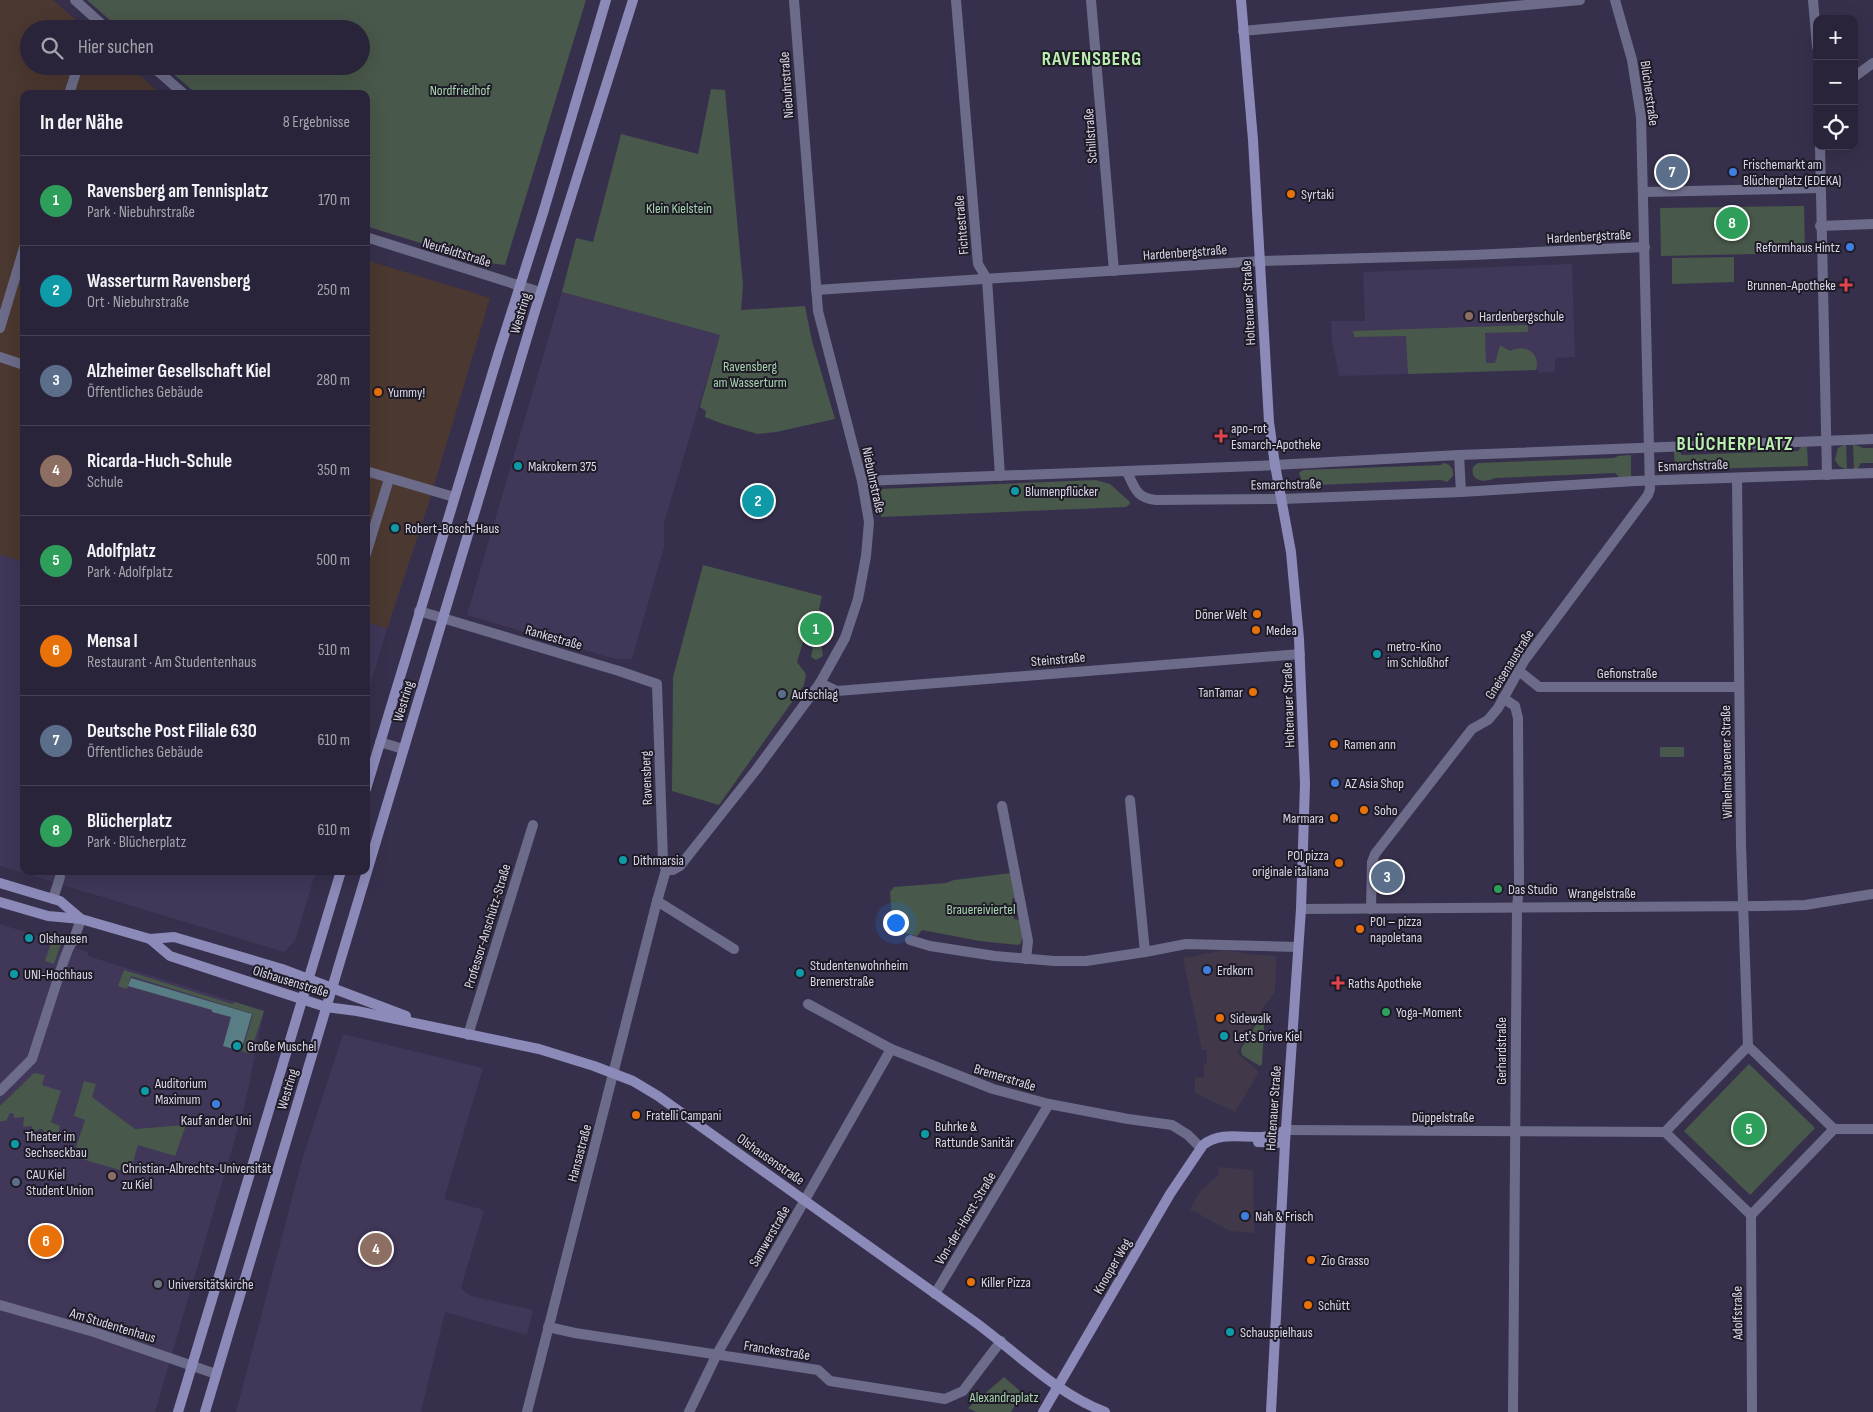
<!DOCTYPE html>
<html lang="de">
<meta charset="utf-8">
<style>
:root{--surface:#292439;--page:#353044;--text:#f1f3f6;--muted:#a5a4ae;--line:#454153;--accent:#ea580c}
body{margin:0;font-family:"Sofia Sans Condensed",sans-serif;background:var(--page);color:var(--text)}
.controls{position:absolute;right:15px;top:15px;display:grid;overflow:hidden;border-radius:10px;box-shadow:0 5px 20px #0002}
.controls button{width:45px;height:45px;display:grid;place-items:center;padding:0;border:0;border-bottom:1px solid var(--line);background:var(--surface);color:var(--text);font:25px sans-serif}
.you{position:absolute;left:895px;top:922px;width:18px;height:18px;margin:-12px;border:4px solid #fff;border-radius:50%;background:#1a73e8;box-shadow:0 0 0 8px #1a73e833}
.badge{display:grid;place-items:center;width:32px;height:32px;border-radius:50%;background:var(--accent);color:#fff;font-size:16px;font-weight:700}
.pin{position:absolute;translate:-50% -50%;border:2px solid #fff;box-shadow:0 1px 5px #0006}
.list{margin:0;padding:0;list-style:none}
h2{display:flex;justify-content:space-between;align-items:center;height:65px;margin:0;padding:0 20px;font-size:21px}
h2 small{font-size:16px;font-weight:400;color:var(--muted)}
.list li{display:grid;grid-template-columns:32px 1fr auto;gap:15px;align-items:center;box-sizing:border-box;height:90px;padding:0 20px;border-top:1px solid var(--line)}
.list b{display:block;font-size:19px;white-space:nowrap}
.list p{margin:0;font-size:16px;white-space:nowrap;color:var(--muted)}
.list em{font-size:16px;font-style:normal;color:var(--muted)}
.icon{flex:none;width:28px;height:28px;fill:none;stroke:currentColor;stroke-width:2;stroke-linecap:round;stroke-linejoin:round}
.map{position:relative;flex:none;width:1873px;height:1412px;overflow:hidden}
.search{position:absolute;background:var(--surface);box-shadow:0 5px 20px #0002;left:20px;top:20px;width:350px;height:55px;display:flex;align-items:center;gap:12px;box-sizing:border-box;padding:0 18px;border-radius:28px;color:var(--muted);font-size:19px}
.panel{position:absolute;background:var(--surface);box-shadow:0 5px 20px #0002;left:20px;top:90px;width:350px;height:785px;border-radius:10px}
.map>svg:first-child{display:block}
.commercial{fill:#41394a}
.industrial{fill:#4b3830}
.built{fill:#403759}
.green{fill:#48584a}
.water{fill:#597d84}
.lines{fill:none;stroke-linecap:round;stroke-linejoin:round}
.street{stroke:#6c6c8a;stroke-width:10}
.secondary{stroke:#8b8ab9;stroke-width:10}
.shop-dot{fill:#3f7fe0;stroke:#1e1b27;stroke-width:2}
.food-dot{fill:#e8710a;stroke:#1e1b27;stroke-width:2}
.health-dot{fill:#e0444e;stroke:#1e1b27;stroke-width:2}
.education-dot{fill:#8d6e63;stroke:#1e1b27;stroke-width:2}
.culture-dot{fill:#0f9aa8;stroke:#1e1b27;stroke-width:2}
.service-dot{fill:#5c6f8a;stroke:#1e1b27;stroke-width:2}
.leisure-dot{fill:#2e9e5b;stroke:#1e1b27;stroke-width:2}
.worship-dot{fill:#6b7280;stroke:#1e1b27;stroke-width:2}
.labels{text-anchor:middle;stroke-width:4;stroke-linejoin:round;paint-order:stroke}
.street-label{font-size:14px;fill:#dbd7e9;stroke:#1e1b27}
.park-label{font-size:14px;fill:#a7d5ae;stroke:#1e1b27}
.poi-label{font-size:14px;fill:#dbd7e9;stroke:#1e1b27;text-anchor:start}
.district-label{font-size:19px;font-weight:bold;letter-spacing:1px;fill:#baefb0;stroke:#1e1b27}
</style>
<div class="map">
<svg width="1873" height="1412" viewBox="0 0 1873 1412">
<rect width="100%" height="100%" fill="#37304c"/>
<g class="commercial">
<polygon points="1225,950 1248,954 1276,956 1275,992 1265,1005 1237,1053 1259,1072 1235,1112 1195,1093 1195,1077 1204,1077 1204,1065 1207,1064 1207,1050 1202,1050 1183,958"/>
<polygon points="1219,1167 1253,1170 1254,1233 1229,1231 1190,1209 1200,1192 1218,1175"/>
</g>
<g class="industrial">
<polygon points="0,0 53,0 86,29 29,29 29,66 129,66 161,94 24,94 24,562 0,555"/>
<polygon points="366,260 490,298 429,502 387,629 366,622"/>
</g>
<g class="built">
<polygon points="1572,264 1575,357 1555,358 1555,372 1539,373 1539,370 1536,370 1339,376 1332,340 1331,321 1365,321 1363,272"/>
<polygon points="562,292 720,335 664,523 664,547 632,659 615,659 467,615"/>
<polygon points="0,555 24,562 24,871 316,871 295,941 284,952 0,866"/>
<polygon points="366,622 387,629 366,699"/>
<polygon points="0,924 88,952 88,956 264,1011 244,1108 155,1412 0,1412"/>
<polygon points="343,1034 483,1068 444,1199 484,1210 461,1288 471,1296 533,1310 527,1335 445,1312 421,1412 236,1412 302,1160"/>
</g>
<g class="green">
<polygon points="87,0 586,0 505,265 481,262 366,226 366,94 197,94 164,66 361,66 361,29 120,29"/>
<polygon points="711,89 725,90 743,285 741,310 805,306 812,341 835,419 776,432 758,434 723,424 705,417 706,411 700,407 720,335 562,292 576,238 593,242 621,134 698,154"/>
<polygon points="1804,206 1805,253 1661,256 1660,208"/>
<polygon points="1734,257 1734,282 1672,284 1672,258"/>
<path d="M 1528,325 L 1528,332 L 1485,333 L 1486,363 L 1495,363 L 1500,345 L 1510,351 C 1525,343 1541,353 1536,370 L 1408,374 L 1406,336 L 1354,337 L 1353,331 Z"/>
<polygon points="1846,444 1847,470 1839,466 1835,460 1838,448"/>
<polygon points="1853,444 1863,448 1873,448 1873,463 1861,463 1857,470 1854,470"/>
<polygon points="1807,446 1808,466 1675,470 1674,451 1679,451 1682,455 1798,451 1801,447"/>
<path d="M 1631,455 L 1631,477 L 1619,477 L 1615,473 L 1495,478 C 1484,483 1470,482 1473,467 L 1478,463 L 1614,458 L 1618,456 Z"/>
<path d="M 1443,463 C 1450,463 1454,469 1453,476 L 1447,482 L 1441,480 L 1317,485 L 1314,490 L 1305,490 L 1299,473 L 1303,470 L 1441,465 Z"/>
<polygon points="1096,480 1110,484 1129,501 1130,504 1126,507 881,517 880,489"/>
<polygon points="703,565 822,596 819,609 829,623 821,643 823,656 816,660 811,657 813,647 811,644 803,642 797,662 806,674 804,685 719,805 672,791 673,677"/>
<rect x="1660" y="747" width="24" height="10"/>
<path d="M 1011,873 L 1015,898 L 1012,899 L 1014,919 L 1020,920 L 1023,937 L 1021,943 L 1018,945 L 980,941 L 922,930 L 917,936 C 890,932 892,915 890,892 L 894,887 L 946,883 L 954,880 Z"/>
<polygon points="53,937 62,940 54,964 45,961"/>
<polygon points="124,970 232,1004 235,1002 264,1011 250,1054 242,1051 253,1014 131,976 127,989 118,986"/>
<polygon points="1265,1010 1262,1064 1260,1066 1242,1055 1241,1049"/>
<polygon points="1749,1064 1815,1128 1750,1195 1684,1131"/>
<polygon points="34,1073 45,1075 42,1085 61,1091 51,1122 60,1126 57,1140 49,1138 48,1135 44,1133 43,1129 40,1129 37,1131 33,1130 32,1126 23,1127 24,1117 14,1118 14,1114 10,1113 6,1121 2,1121 0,1122 0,1106"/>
<polygon points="84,1081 96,1084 92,1097 135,1129 186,1125 175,1156 138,1145 130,1173 82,1159 85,1150 76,1147 85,1120 74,1116"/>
<polygon points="1004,1377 1019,1390 1021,1396 1011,1412 976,1412 968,1408"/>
</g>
<polygon class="water" points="131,978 252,1014 241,1051 223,1046 231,1017 212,1012 212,1010 128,986"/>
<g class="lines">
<g class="street">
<polyline points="75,0 107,29"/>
<polyline points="956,0 978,264 987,279 1000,476"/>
<polyline points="1091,0 1114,271"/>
<polyline points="1813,0 1817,47"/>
<polyline points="1243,31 1580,0"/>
<polyline points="152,66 184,94"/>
<polyline points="1854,77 1873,63"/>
<polyline points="69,94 78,66"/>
<polyline points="1820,146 1827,475"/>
<polyline points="1644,192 1820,188"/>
<polyline points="1820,226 1873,224"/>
<polyline points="366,237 540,292"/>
<polyline points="816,290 1260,261 1473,255 1645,247"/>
<polyline points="0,328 24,248"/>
<polyline points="0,357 24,365"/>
<polyline points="1459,455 1461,492"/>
<polyline points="366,471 454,497"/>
<path d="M 1127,472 C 1135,488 1136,498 1156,500 L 1282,499 L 1461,492 L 1635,481 L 1873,473"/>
<polyline points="1737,478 1741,845 1748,1046"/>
<polyline points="862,481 1256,466 1459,455 1873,439"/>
<polyline points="366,554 389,479"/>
<polyline points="419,611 619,671 657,684 663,861 666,870"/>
<polyline points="1519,671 1539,687 1739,687"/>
<polyline points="820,683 837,691 1300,654"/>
<polyline points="1503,698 1515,706 1518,718 1519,885 1517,908 1513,1412"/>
<polyline points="380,742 403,749"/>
<polyline points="1130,800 1145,952"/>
<polyline points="1002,806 1028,941 1026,959"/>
<polyline points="666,870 673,870 680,866 756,770 820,683 845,638 858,599 866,556 869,522 862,481 818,311 794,0"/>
<polyline points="53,899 60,877"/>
<polyline points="657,901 734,949"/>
<polyline points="1301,909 1762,906 1805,905 1873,894"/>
<polyline points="1371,909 1372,862 1375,854 1472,729 1488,720 1498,708 1524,661 1648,495 1650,489 1641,117 1632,60 1615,0"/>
<polyline points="910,940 930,946 995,956 1054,961 1086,961 1145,952 1186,944 1297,947"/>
<polyline points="808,1004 891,1049 993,1089 1049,1104 1128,1119 1172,1125 1188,1135 1201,1148"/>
<polyline points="468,1035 533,825"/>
<polygon points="1748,1046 1834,1129 1751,1215 1665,1132"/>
<polyline points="0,1091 32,1059 63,963 69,947 74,939 81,919"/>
<polyline points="1834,1129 1873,1129"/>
<polyline points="1286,1130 1665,1132"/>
<polyline points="1751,1215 1752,1412"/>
<polyline points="935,1294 1049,1104"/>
<polyline points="0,1305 94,1332 216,1374"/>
<polyline points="548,1327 575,1333 818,1370 830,1381 945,1399 963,1391 1001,1341"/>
<polyline points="527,1412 657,901 666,870"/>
<polyline points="689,1412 717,1354 891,1049"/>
</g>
<g class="secondary">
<polyline points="1241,0 1253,140 1269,422 1275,465 1291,552 1299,639 1305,784 1301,909 1285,1143 1271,1412"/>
<polyline points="366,789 498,355 543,213 606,0"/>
<polyline points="0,883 60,901 81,919"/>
<polyline points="0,902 48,916 81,919 150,939 174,937 282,969 406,1016"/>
<path d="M 150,939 L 170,956 L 326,1007 L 357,1011 L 539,1049 L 594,1066 L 633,1081 L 658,1096 C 764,1171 869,1247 975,1322 C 1017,1353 1056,1393 1105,1412"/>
<polyline points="1258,1142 1285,1143"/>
<polyline points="178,1412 341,871"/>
<polyline points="205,1412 535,311 633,0"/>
<path d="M 1043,1412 L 1170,1194 L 1203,1145 C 1220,1131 1243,1138 1262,1137 C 1271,1136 1278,1134 1286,1130"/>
</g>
</g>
<g class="shop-dot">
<circle cx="1733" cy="172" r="5"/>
<circle cx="1850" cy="247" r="5"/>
<circle cx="1335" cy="783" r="5"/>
<circle cx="1207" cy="970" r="5"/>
<circle cx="216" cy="1104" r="5"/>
<circle cx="1245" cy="1216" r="5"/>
</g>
<g class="food-dot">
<circle cx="1291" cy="194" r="5"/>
<circle cx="378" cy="392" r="5"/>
<circle cx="1257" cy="614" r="5"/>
<circle cx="1256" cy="630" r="5"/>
<circle cx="1253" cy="692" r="5"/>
<circle cx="1334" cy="744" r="5"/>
<circle cx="1364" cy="810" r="5"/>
<circle cx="1334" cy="818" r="5"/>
<circle cx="1339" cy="863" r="5"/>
<circle cx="1360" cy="929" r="5"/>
<circle cx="1220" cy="1018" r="5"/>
<circle cx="636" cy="1115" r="5"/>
<circle cx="1311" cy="1260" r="5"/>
<circle cx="971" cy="1282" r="5"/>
<circle cx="1308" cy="1305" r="5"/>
</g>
<g class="health-dot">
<path d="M1843.5 277.5h5v5h5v5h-5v5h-5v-5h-5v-5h5z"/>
<path d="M1218.5 428.5h5v5h5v5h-5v5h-5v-5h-5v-5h5z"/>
<path d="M1335.5 975.5h5v5h5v5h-5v5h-5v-5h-5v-5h5z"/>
</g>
<g class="education-dot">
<circle cx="1469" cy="316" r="5"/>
<circle cx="112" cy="1176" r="5"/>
</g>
<g class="culture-dot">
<circle cx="518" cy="466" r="5"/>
<circle cx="1015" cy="491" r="5"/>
<circle cx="395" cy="528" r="5"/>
<circle cx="1377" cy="654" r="5"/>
<circle cx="623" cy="860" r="5"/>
<circle cx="29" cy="938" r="5"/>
<circle cx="800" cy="973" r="5"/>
<circle cx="14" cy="974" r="5"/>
<circle cx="1224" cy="1036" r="5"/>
<circle cx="237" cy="1046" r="5"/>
<circle cx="145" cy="1091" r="5"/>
<circle cx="925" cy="1134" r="5"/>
<circle cx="15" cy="1144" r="5"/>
<circle cx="1230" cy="1332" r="5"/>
</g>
<g class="service-dot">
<circle cx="782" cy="694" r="5"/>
<circle cx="16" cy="1182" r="5"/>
</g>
<g class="leisure-dot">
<circle cx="1498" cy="889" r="5"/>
<circle cx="1386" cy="1012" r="5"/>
</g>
<circle class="worship-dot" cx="158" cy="1284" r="5"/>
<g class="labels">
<g class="street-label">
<text transform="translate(786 85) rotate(-94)" y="5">Niebuhrstraße</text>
<text transform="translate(1650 93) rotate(82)" y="5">Blücherstraße</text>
<text transform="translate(1090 136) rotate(-94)" y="5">Schillstraße</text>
<text transform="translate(961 225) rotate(-95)" y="5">Fichtestraße</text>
<text transform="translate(1589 236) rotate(-3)" y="5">Hardenbergstraße</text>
<text transform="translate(457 252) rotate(17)" y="5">Neufeldtstraße</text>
<text transform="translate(1185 252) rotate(-4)" y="5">Hardenbergstraße</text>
<text transform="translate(1248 303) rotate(-93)" y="5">Holtenauer Straße</text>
<text transform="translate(520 313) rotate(-73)" y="5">Westring</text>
<text transform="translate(1693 465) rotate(-2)" y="5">Esmarchstraße</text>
<text transform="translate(874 480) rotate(78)" y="5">Niebuhrstraße</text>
<text transform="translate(1286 484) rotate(-1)" y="5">Esmarchstraße</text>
<text transform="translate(554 637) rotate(16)" y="5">Rankestraße</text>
<text transform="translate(1058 659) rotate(-5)" y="5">Steinstraße</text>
<text transform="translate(1509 664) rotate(-58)" y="5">Gneisenaustraße</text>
<text x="1627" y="678">Gefionstraße</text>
<text transform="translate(403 701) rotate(-73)" y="5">Westring</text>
<text transform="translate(1288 705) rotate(-92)" y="5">Holtenauer Straße</text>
<text transform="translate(1726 762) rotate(-91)" y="5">Wilhelmshavener Straße</text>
<text transform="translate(646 778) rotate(-92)" y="5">Ravensberg</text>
<text x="1602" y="898">Wrangelstraße</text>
<text transform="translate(487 926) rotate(-73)" y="5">Professor-Anschütz-Straße</text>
<text transform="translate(291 981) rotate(17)" y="5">Olshausenstraße</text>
<text transform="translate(1501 1051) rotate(-90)" y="5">Gerhardstraße</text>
<text transform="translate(1005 1077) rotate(17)" y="5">Bremerstraße</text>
<text transform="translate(287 1089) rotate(-73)" y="5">Westring</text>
<text transform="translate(1273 1108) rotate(-86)" y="5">Holtenauer Straße</text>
<text x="1443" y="1122">Düppelstraße</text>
<text transform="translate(579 1153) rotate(-75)" y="5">Hansastraße</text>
<text transform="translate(771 1159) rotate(35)" y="5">Olshausenstraße</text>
<text transform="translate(965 1218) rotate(-59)" y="5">Von-der-Horst-Straße</text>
<text transform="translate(769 1236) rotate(-60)" y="5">Samwerstraße</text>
<text transform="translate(1112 1266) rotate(-60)" y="5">Knooper Weg</text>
<text transform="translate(1737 1313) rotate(-91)" y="5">Adolfstraße</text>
<text transform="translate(113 1325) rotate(17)" y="5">Am Studentenhaus</text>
<text transform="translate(777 1350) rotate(9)" y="5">Franckestraße</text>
</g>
<g class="park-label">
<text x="460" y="95">Nordfriedhof</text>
<text x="679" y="213">Klein Kielstein</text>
<text x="750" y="371">Ravensberg<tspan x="750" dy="16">am Wasserturm</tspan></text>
<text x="981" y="914">Brauereiviertel</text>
<text x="1004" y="1402">Alexandraplatz</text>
</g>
<g class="poi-label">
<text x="1743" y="169">Frischemarkt am<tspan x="1743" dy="16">Blücherplatz (EDEKA)</tspan></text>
<text x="1301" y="199">Syrtaki</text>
<text x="1840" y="252" text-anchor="end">Reformhaus Hintz</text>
<text x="1836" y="290" text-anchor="end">Brunnen-Apotheke</text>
<text x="1479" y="321">Hardenbergschule</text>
<text x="388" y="397">Yummy!</text>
<text x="1231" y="433">apo-rot<tspan x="1231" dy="16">Esmarch-Apotheke</tspan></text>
<text x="528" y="471">Makrokern 375</text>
<text x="1025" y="496">Blumenpflücker</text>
<text x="405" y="533">Robert-Bosch-Haus</text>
<text x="1247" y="619" text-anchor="end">Döner Welt</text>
<text x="1266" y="635">Medea</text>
<text x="1387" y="651">metro-Kino<tspan x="1387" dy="16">im Schloßhof</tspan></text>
<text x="1243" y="697" text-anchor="end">TanTamar</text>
<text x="792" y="699">Aufschlag</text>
<text x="1344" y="749">Ramen ann</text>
<text x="1345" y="788">AZ Asia Shop</text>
<text x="1374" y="815">Soho</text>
<text x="1324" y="823" text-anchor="end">Marmara</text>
<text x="1329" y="860" text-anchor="end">POI pizza<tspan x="1329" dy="16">originale italiana</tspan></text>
<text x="633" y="865">Dithmarsia</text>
<text x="1508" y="894">Das Studio</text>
<text x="1370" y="926">POI – pizza<tspan x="1370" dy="16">napoletana</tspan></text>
<text x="39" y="943">Olshausen</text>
<text x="810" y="970">Studentenwohnheim<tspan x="810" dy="16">Bremerstraße</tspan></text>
<text x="1217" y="975">Erdkorn</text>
<text x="24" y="979">UNI-Hochhaus</text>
<text x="1348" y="988">Raths Apotheke</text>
<text x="1396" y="1017">Yoga-Moment</text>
<text x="1230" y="1023">Sidewalk</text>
<text x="1234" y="1041">Let's Drive Kiel</text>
<text x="247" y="1051">Große Muschel</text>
<text x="155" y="1088">Auditorium<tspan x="155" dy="16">Maximum</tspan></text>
<text x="646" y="1120">Fratelli Campani</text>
<text x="216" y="1125" text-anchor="middle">Kauf an der Uni</text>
<text x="935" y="1131">Buhrke &amp;<tspan x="935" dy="16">Rattunde Sanitär</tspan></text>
<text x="25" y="1141">Theater im<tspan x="25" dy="16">Sechseckbau</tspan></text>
<text x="122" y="1173">Christian-Albrechts-Universität<tspan x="122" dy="16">zu Kiel</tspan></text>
<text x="26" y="1179">CAU Kiel<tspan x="26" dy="16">Student Union</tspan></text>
<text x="1255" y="1221">Nah &amp; Frisch</text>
<text x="1321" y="1265">Zio Grasso</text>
<text x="981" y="1287">Killer Pizza</text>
<text x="168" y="1289">Universitätskirche</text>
<text x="1318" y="1310">Schütt</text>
<text x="1240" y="1337">Schauspielhaus</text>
</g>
<g class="district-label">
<text x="1092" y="65">RAVENSBERG</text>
<text x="1735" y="450">BLÜCHERPLATZ</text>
</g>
</g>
</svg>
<div class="controls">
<button>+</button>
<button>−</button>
<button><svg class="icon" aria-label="locate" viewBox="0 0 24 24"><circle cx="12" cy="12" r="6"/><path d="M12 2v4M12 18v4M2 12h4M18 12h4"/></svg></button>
</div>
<div class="you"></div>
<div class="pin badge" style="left:816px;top:629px;background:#2e9e5b">1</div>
<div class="pin badge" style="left:758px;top:501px;background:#0f9aa8">2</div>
<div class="pin badge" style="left:1387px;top:877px;background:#5c6f8a">3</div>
<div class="pin badge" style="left:376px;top:1249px;background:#8d6e63">4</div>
<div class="pin badge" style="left:1749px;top:1129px;background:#2e9e5b">5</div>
<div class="pin badge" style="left:46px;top:1241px;background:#e8710a">6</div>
<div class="pin badge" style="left:1672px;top:172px;background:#5c6f8a">7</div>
<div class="pin badge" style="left:1732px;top:223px;background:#2e9e5b">8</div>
<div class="search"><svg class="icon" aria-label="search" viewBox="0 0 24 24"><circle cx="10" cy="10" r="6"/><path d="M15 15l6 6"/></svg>Hier suchen</div>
<section class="panel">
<h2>In der Nähe<small>8 Ergebnisse</small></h2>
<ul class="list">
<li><span class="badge" style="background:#2e9e5b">1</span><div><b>Ravensberg am Tennisplatz</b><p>Park · Niebuhrstraße</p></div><em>170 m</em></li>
<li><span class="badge" style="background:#0f9aa8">2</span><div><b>Wasserturm Ravensberg</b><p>Ort · Niebuhrstraße</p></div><em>250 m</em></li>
<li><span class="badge" style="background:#5c6f8a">3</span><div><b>Alzheimer Gesellschaft Kiel</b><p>Öffentliches Gebäude</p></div><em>280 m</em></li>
<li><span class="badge" style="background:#8d6e63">4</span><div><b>Ricarda-Huch-Schule</b><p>Schule</p></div><em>350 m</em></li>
<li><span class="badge" style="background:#2e9e5b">5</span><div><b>Adolfplatz</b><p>Park · Adolfplatz</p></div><em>500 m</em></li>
<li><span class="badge" style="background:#e8710a">6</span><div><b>Mensa I</b><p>Restaurant · Am Studentenhaus</p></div><em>510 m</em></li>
<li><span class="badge" style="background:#5c6f8a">7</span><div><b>Deutsche Post Filiale 630</b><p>Öffentliches Gebäude</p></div><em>610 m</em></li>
<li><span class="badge" style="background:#2e9e5b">8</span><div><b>Blücherplatz</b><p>Park · Blücherplatz</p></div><em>610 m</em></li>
</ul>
</section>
</div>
